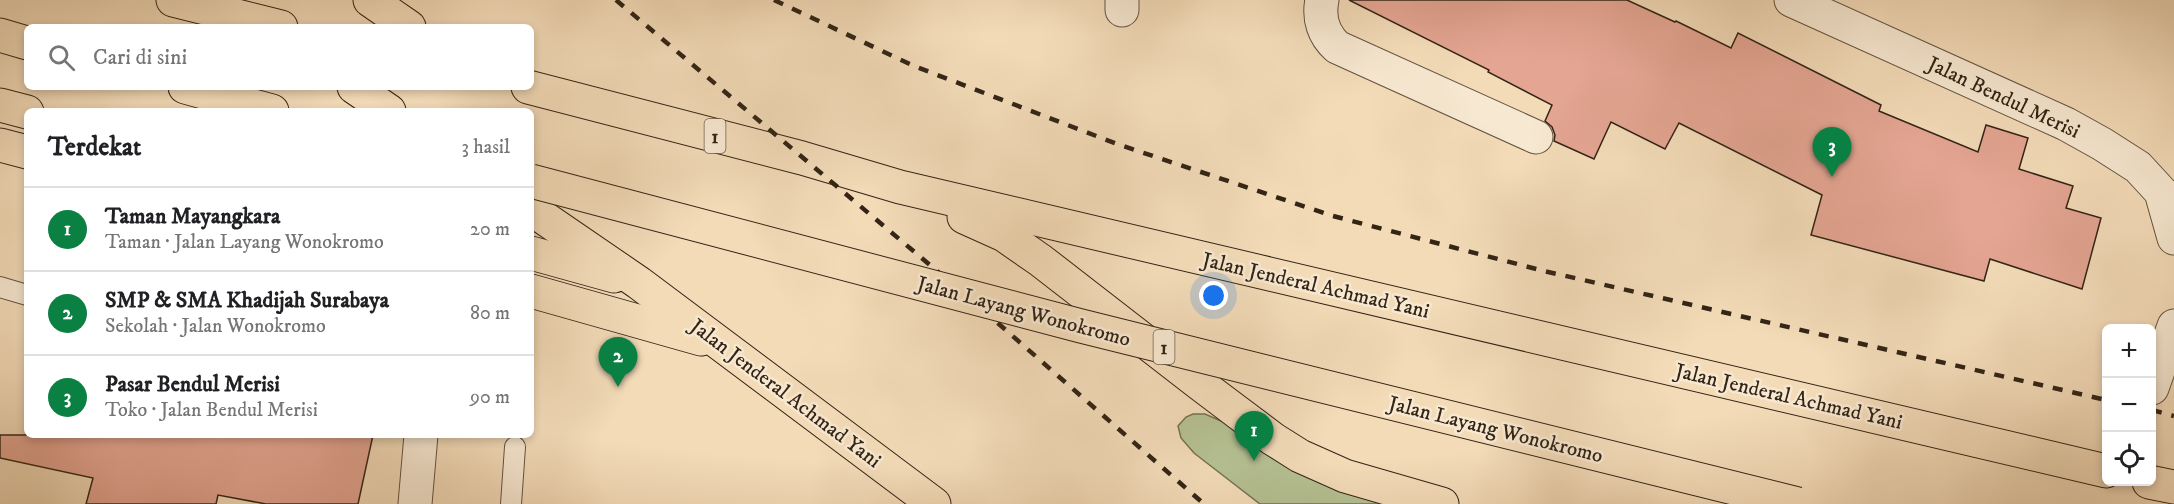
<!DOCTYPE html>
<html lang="id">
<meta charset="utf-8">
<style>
:root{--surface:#fff;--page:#f2f2f2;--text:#202124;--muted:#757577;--line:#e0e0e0;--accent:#0b8043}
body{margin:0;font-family:"IM FELL DW Pica",serif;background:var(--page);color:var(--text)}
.controls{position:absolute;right:18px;bottom:18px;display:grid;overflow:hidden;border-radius:9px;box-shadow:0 3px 9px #0003}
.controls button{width:54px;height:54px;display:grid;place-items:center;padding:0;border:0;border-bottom:2px solid var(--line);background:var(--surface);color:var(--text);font:30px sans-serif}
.you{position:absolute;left:1214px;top:296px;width:21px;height:21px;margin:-15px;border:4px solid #fff;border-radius:50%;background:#1a73e8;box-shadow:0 0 0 9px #1a73e833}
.badge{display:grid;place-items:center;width:39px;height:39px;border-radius:50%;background:var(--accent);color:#fff;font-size:20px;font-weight:700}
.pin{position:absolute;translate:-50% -50px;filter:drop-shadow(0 2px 3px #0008)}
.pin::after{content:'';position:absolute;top:32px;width:21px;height:18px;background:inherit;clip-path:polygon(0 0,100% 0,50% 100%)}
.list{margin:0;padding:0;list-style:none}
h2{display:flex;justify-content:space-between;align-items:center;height:78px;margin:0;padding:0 24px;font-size:26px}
h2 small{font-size:20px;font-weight:400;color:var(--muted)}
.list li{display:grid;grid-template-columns:39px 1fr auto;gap:18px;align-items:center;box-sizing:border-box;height:84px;padding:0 24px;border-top:2px solid var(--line)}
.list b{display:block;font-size:22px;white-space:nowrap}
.list p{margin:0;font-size:20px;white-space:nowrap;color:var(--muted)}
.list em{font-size:20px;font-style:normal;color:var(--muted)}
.icon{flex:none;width:33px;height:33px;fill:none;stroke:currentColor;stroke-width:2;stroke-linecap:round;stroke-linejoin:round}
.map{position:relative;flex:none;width:2174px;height:504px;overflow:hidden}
.search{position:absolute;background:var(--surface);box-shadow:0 3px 9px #0003;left:24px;top:24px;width:510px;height:66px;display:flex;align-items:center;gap:15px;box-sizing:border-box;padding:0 21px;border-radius:9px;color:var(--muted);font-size:22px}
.panel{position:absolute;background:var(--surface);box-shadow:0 3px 9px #0003;left:24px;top:108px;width:510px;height:330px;border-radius:9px}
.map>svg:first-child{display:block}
.green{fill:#b5c193;stroke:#747254;stroke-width:1.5}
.building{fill:#e4a592;stroke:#332416;stroke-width:1.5}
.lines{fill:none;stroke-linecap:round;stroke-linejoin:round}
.service-casing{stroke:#63523e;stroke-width:22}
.minor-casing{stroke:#63523e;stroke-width:35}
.tertiary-casing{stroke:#63523e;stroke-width:35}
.trunk-casing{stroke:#332416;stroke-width:35}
.service{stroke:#f7e8d1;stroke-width:20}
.minor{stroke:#f7e8d1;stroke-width:33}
.tertiary{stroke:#f7e8d1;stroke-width:33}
.trunk{stroke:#f3dbb8;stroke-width:33}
.rail{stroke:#332416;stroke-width:4.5;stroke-dasharray:10 10;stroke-linecap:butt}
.trunk-bridge-casing{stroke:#332416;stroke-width:35;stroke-linecap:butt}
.trunk-bridge{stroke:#f3dbb8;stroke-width:33}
.labels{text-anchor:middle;stroke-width:5;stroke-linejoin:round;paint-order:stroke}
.shield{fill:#f7e8d1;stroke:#6e5f4e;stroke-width:1.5}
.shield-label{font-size:20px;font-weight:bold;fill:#332416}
.street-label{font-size:21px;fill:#332416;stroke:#f7e8d1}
</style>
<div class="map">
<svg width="2174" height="504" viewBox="0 0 2174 504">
<rect width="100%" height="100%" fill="#f3dbb8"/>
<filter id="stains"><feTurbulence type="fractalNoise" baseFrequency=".00333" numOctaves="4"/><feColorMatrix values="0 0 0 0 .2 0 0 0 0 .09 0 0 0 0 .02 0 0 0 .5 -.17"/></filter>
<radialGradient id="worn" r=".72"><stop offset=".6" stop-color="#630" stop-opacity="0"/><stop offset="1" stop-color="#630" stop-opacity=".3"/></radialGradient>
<polygon class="green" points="1193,414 1205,414 1413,504 1260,504 1194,453 1181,438 1178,426 1186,417"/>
<g class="building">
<polygon points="1349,0 1627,0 1675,22 1676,21 1731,48 1738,33 1881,105 1879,111 1978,152 1986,125 2028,138 2019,169 2073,186 2066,208 2101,218 2082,289 1990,259 1984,281 1811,235 1822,195 1679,123 1665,149 1611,122 1594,159 1554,141 1555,135 1552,127 1545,121 1552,105 1488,72 1489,70"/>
<polygon points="0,435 373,435 358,504 266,504 218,495 216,504 86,504 93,478 0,458"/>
</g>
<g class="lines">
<defs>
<g id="service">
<polyline points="0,287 27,295"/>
<polyline points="511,504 515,447"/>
</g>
<g id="minor">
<path d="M 1322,0 C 1318,19 1324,35 1337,47 L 1536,137"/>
<polyline points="1122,10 1122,0"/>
<polyline points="415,504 421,435"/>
</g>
<g id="tertiary">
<polyline points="1791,0 2066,124 2102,144 2138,167 2161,192 2174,238"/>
<polyline points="2152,388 2174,326"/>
</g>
<g id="trunk">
<polyline points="173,0 281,27"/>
<polyline points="370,0 409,27"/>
<polyline points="0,35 27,43"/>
<polyline points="185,87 272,111"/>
<polyline points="354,87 389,111"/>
<polyline points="528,87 802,158 900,187 2106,471"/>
<polyline points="0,105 27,112"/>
<polyline points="0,145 27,152"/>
<polyline points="531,209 639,283 934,504"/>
<polyline points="964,217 1004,235 1040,260 1200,384 1273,439 1300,456 1345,476 1442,504"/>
<polyline points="531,253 614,276"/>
<polyline points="531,291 701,339"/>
<polyline points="2149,482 2174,487"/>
</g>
</defs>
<use href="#service" class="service-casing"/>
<use href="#minor" class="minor-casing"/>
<use href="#tertiary" class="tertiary-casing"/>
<use href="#trunk" class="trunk-casing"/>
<use href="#service" class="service"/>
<use href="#minor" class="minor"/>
<use href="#tertiary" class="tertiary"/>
<use href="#trunk" class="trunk"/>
<g class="rail">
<polyline points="616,0 975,303 1204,504"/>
<polyline points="774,0 914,66 1117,144 1333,216 1544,271 2106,400"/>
<polyline points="2152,410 2174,416"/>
</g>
<defs>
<polyline id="trunk-bridge" points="531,181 1081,326 1798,504"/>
</defs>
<use href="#trunk-bridge" class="trunk-bridge-casing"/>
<use href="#trunk-bridge" class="trunk-bridge"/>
</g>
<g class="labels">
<g class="shield">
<rect x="704.5" y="119" width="21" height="34" rx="4.5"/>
<rect x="1153.5" y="330" width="21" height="34" rx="4.5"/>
</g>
<g class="shield-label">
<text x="715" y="143">1</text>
<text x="1164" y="354">1</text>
</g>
<g class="street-label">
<text transform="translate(2004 97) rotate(25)" y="7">Jalan Bendul Merisi</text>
<text transform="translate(1316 285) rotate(13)" y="7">Jalan Jenderal Achmad Yani</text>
<text transform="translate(1024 311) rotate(15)" y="7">Jalan Layang Wonokromo</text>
<text transform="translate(786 393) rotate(37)" y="7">Jalan Jenderal Achmad Yani</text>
<text transform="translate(1789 396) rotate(13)" y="7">Jalan Jenderal Achmad Yani</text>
<text transform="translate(1496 429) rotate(14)" y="7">Jalan Layang Wonokromo</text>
</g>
</g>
<rect width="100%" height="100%" filter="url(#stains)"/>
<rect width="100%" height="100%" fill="url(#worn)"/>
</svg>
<div class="controls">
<button>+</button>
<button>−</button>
<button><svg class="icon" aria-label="locate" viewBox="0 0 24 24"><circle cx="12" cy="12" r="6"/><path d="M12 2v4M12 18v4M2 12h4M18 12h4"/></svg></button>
</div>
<div class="you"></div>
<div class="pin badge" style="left:1254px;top:461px">1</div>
<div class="pin badge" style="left:618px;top:387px">2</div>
<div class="pin badge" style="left:1832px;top:177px">3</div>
<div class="search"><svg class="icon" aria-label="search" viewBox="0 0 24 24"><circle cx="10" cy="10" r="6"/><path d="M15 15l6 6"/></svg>Cari di sini</div>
<section class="panel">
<h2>Terdekat<small>3 hasil</small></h2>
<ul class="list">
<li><span class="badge">1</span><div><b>Taman Mayangkara</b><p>Taman · Jalan Layang Wonokromo</p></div><em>20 m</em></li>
<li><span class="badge">2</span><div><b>SMP &amp; SMA Khadijah Surabaya</b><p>Sekolah · Jalan Wonokromo</p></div><em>80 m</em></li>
<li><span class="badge">3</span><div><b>Pasar Bendul Merisi</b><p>Toko · Jalan Bendul Merisi</p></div><em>90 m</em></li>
</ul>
</section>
</div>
